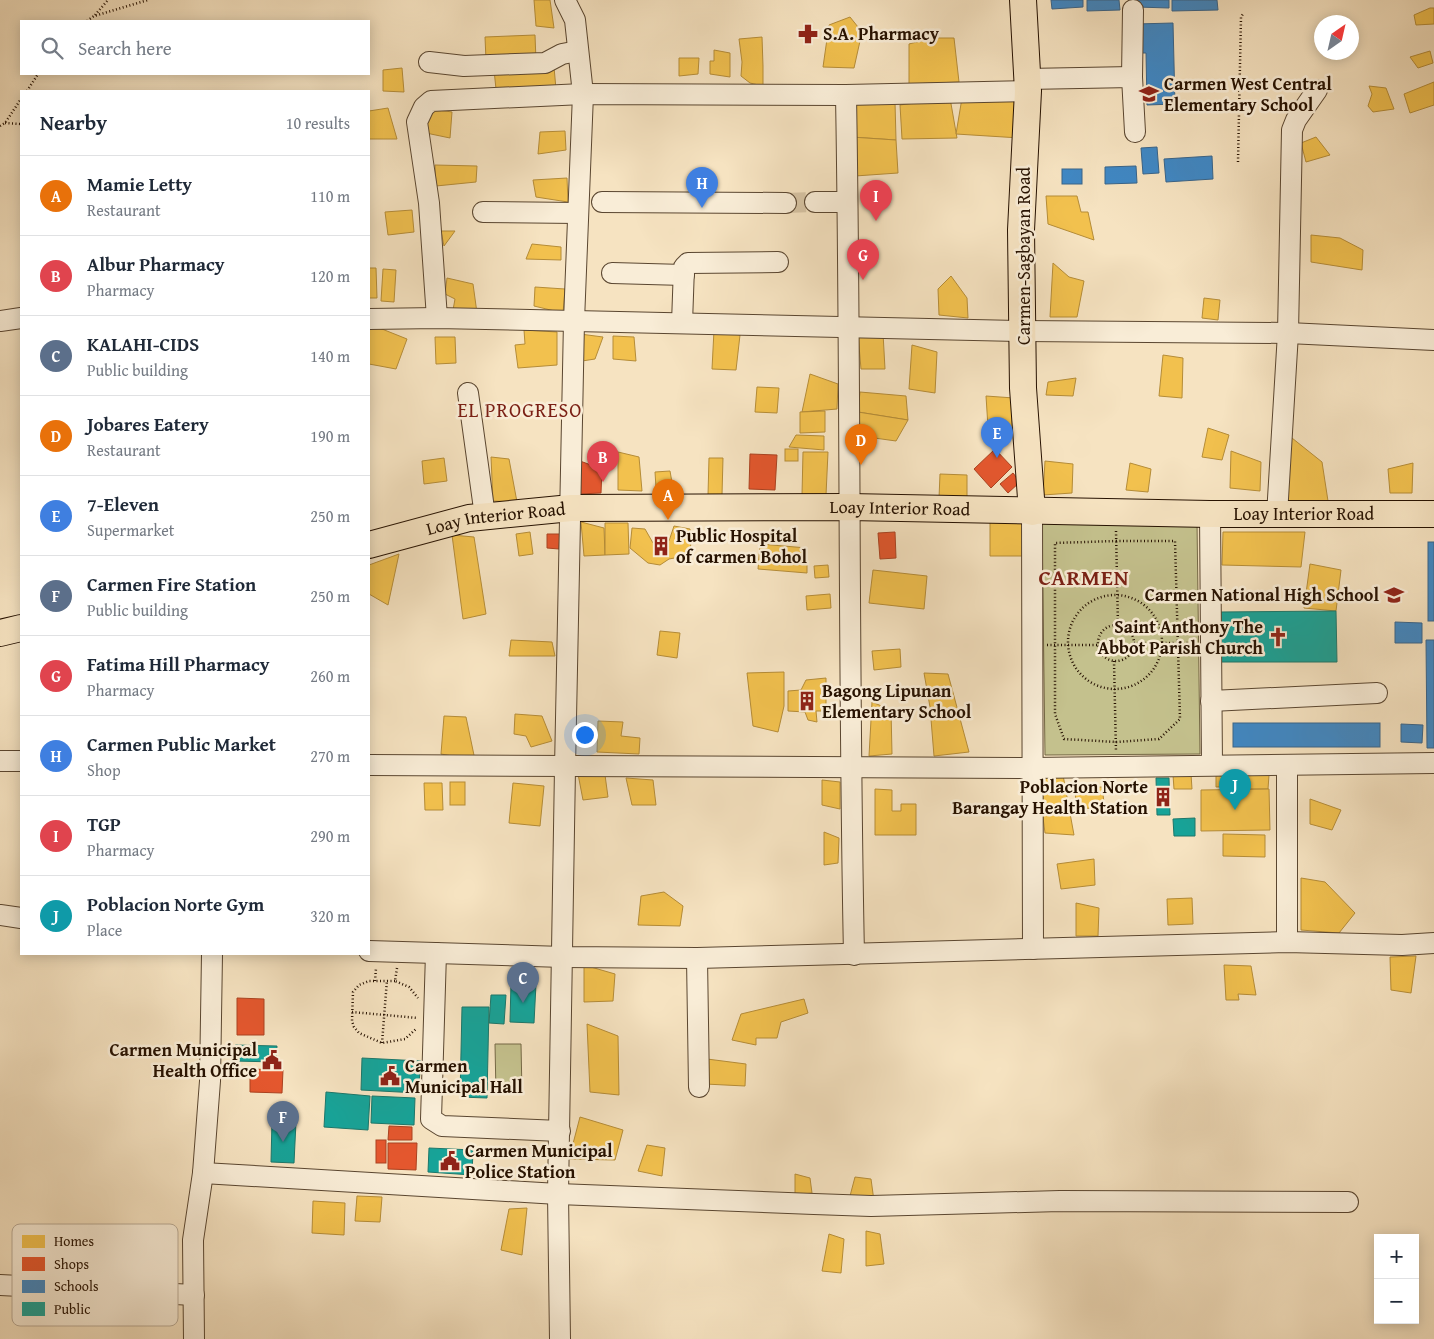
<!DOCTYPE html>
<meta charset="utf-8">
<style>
:root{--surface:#fff;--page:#f6f6f7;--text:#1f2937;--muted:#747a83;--line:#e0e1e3;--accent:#8f2418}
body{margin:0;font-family:"Gentium Book Plus",serif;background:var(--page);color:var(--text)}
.controls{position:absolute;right:15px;bottom:15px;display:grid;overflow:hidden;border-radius:0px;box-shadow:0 2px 12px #0003}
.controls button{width:45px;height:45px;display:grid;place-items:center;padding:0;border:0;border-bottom:1px solid var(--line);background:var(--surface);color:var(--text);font:25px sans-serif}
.compass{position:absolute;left:1314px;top:15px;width:45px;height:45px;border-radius:50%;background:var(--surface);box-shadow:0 2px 12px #0003;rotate:34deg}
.you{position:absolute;left:584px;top:734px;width:18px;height:18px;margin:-12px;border:4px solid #fff;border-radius:50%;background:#1a73e8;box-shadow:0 0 0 8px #1a73e833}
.badge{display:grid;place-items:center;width:32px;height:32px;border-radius:50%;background:var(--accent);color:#fff;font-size:16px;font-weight:700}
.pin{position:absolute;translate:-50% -41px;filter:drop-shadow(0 1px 2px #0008)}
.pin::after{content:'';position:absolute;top:26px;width:18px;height:15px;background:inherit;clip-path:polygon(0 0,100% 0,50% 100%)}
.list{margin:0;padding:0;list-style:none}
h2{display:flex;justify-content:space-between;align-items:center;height:65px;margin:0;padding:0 20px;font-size:21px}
h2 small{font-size:16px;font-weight:400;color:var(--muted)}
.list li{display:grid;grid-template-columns:32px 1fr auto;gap:15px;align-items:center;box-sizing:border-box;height:80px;padding:0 20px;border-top:1px solid var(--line)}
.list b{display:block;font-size:19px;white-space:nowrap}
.list p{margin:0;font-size:16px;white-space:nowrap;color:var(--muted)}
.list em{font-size:16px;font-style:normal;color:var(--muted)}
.icon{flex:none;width:28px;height:28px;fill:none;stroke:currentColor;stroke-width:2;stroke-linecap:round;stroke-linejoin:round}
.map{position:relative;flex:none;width:1434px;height:1339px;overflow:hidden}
.search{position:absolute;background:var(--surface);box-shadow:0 2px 12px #0003;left:20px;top:20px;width:350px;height:55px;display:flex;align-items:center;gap:12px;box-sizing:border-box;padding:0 18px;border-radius:0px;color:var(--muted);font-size:19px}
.panel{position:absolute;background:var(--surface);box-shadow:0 2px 12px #0003;left:20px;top:90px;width:350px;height:865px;border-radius:0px}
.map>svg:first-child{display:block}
.green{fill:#c4c18d;stroke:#756946}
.homes{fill:#f2c14e;stroke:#b58c37}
.shops{fill:#e4572e;stroke:#ab4220}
.schools{fill:#3f88c5;stroke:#38648a}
.public{fill:#17a398;stroke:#1c776a}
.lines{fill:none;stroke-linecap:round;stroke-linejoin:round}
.minor-tunnel{stroke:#d7c4a4;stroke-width:20;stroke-dasharray:20 10;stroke-linecap:butt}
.minor-casing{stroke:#5a4630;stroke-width:22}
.major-casing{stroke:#261100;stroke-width:28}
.path{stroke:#261100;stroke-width:2.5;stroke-dasharray:1 2.5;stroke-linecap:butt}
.minor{stroke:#f9edd7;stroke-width:20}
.major{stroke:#f6e3c1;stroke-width:26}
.labels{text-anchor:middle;stroke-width:5;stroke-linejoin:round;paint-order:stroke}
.poi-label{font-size:18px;font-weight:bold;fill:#261100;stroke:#f9edd7;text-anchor:start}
.street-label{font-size:18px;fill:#261100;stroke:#f9edd7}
.quarter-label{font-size:20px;letter-spacing:1px;fill:#7a1f14;stroke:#f9edd7}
.district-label{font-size:22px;font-weight:bold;letter-spacing:1px;fill:#7a1f14;stroke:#f9edd7}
.key{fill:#f9edd7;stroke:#baab96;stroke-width:1}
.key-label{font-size:14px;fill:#261100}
</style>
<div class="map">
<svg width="1434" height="1339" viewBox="0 0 1434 1339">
<rect width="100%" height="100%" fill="#f6e3c1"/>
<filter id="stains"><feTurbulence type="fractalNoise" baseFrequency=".004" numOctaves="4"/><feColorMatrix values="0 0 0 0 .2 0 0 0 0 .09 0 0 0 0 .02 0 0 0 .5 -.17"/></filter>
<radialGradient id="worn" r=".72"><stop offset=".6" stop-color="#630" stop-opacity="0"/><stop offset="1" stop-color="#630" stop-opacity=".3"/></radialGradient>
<g class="green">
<polygon points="1197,522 1200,754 1045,755 1042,523"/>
<polygon points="495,1044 521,1044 522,1094 496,1094"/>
</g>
<g class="homes">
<polygon points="534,0 550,0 554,28 536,26"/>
<polygon points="1430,8 1434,8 1434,24 1416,25 1414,15"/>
<polygon points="850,17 862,32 854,68 823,67 829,25"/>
<polygon points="535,35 536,61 486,60 485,37"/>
<polygon points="762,37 763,66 763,86 750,83 741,76 742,62 739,39"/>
<polygon points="932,38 954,38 959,82 909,84 909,44"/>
<polygon points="714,50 730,53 730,77 710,74 710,61 714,61"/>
<polygon points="1430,51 1433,63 1418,68 1410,57"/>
<polygon points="679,58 699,58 698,74 679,76"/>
<polygon points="554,67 556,89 496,89 494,70"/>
<polygon points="402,68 404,92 383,91 383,70"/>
<polygon points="1434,82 1434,105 1410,113 1404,94"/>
<polygon points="1369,86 1386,88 1394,109 1373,112 1368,106 1372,94"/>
<polygon points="950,98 957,138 902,139 900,105"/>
<polygon points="962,98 1017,98 1020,138 956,134"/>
<polygon points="895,102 896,140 851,137 853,104"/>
<polygon points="388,108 397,139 369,139 369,111"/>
<polygon points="425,108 452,112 450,138 426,133"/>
<polygon points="565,131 566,150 538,154 540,132"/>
<polygon points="851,137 896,140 898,173 855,176"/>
<polygon points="1316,137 1330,155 1306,162 1301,143"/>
<polygon points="435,165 477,166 476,182 436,186"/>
<polygon points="567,178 568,202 536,197 533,180"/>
<polygon points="1046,196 1077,196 1081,212 1088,212 1094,240 1048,224"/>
<polygon points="412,210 414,232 388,235 385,212"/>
<polygon points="441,231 455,231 444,246"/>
<polygon points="1311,235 1340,238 1363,250 1362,270 1311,262"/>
<polygon points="532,244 561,247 561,260 526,259"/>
<polygon points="1053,263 1069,277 1084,281 1077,317 1050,317"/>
<polygon points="369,268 376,268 377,298 369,298"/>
<polygon points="383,269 396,270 394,302 381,301"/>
<polygon points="951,276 967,298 968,318 939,315 938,289"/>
<polygon points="447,278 473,284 477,313 453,310 455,299 445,294"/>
<polygon points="535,287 565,289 563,313 534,306"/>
<polygon points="1204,298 1220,300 1218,320 1202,318"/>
<polygon points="377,327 407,339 396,369 369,364 369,328"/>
<polygon points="524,330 557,332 557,365 518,368 515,345 525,344"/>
<polygon points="714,330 740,335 736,370 712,369"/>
<polygon points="883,333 885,369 861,369 858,334"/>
<polygon points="580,334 603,337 595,359 582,361"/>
<polygon points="613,336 634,337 636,361 613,359"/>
<polygon points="435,337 455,337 456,363 436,364"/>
<polygon points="912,345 937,352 935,393 909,389"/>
<polygon points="1163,355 1183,358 1182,398 1159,396"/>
<polygon points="810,374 838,384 837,409 802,412"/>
<polygon points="1076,378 1073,396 1046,395 1048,382"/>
<polygon points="757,387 779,388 777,413 755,412"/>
<polygon points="860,392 906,396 908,420 858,412"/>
<polygon points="986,396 1014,398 1016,428 988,427"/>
<polygon points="825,411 825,432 800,433 800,412"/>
<polygon points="858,412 908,420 896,441 860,436"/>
<polygon points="1208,428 1229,435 1222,460 1202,457"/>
<polygon points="1282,430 1322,462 1328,501 1283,501"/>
<polygon points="796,435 824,436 824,450 789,447"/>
<rect x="785" y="449" width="13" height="12"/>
<polygon points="1231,451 1261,462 1260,491 1230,488"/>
<polygon points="618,452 639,457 642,491 618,490"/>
<polygon points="803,452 828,452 826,495 802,495"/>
<polygon points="491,457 509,459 517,502 493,501"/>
<polygon points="444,458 447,481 424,484 422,461"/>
<polygon points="709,458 723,458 722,495 708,495"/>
<polygon points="1045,461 1073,464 1072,493 1043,495"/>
<polygon points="1130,463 1151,469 1148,492 1126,490"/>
<polygon points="1413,463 1412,493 1390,493 1388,469"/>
<polygon points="670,471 673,488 656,488 655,472"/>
<polygon points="940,474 967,475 967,498 939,498"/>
<polygon points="990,516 1022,521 1023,556 990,556"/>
<polygon points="581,522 604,528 605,555 584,556"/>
<polygon points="605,523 628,523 629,554 605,555"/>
<polygon points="674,526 690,529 691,555 669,559 660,565 648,563 630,548 632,528 645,529 653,543 664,544 669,541"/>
<polygon points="530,532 533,554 519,556 516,534"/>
<polygon points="1223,532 1305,532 1301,567 1222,565"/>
<polygon points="452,535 474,537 486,614 463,619"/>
<polygon points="760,544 807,548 807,573 758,569"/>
<polygon points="399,554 388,605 369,594 369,565"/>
<polygon points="1310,564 1341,570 1336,611 1304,608"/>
<polygon points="828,565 829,577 815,578 814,566"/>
<polygon points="873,570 927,576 924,609 869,603"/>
<polygon points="830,594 831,608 807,610 806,596"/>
<polygon points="660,631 680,633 677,658 657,655"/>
<polygon points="511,640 552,642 555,656 509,656"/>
<polygon points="900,649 901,667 874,670 872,651"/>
<polygon points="784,672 784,706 778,732 753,726 747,673"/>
<polygon points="924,673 948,674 969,752 934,756 930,707"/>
<polygon points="826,678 826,711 816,711 817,722 808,720 805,712 788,711 788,691 801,690 806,680"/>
<polygon points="872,702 891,710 892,754 869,756"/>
<polygon points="515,714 542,716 552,741 531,747 526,736 514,734"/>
<polygon points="444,716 466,717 475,760 441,754"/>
<polygon points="598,721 623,722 621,736 640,738 639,754 597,752"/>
<polygon points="1037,771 1063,775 1074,835 1045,833"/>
<polygon points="578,774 605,775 608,797 583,800"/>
<polygon points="1191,774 1192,789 1174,789 1173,775"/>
<polygon points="1216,775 1241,775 1241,786 1216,787"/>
<polygon points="1243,775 1269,775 1268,789 1243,789"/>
<polygon points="626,778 653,780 656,805 632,805"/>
<polygon points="822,780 840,782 840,809 822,805"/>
<rect x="450" y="782" width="15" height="23"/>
<polygon points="424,783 442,783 443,810 425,810"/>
<polygon points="513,783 544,786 540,826 509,823"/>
<polygon points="1102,787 1105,810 1076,807 1075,788"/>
<polygon points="875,789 892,790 892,811 901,811 901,804 916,804 916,835 875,835"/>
<polygon points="1269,789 1270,830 1201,831 1201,790"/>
<polygon points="1310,799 1341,810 1332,830 1310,824"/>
<polygon points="824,832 839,838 838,863 824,865"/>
<polygon points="1223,834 1265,835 1265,857 1223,856"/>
<polygon points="1094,859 1095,885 1061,889 1057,864"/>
<polygon points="1301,878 1325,882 1355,913 1339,933 1301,930"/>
<polygon points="664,892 683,906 680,926 638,925 641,896"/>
<polygon points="1192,898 1193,924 1168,925 1167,899"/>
<polygon points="1076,903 1099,908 1098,936 1076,936"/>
<polygon points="1416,956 1411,993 1391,990 1390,957"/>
<polygon points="584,965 615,974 613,1001 584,1002"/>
<polygon points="1224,965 1251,966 1256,995 1238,994 1239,1000 1226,1000"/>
<polygon points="804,999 808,1013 781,1022 777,1038 756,1038 756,1045 732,1040 741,1014"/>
<polygon points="587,1024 618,1036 619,1095 590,1092"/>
<polygon points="707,1059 746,1064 745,1086 705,1084"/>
<polygon points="580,1117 623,1130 615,1160 569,1159"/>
<polygon points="647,1145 665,1148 662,1176 638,1171"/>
<polygon points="795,1174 810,1178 812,1193 795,1195"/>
<polygon points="855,1177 871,1179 874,1201 850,1196"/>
<polygon points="357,1196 382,1197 380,1222 355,1221"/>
<polygon points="313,1201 345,1203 344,1235 312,1233"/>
<polygon points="527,1208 522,1255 501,1250 509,1209"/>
<polygon points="866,1231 880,1234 884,1264 866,1266"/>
<polygon points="829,1234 844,1239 841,1273 822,1271"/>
</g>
<g class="shops">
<polygon points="995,449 1012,467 991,488 974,469"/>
<polygon points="750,454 777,455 775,490 749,489"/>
<polygon points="580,461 602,469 601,493 578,494"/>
<polygon points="1013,473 1020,482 1008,493 1000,484"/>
<polygon points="895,532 896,558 880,559 878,533"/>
<polygon points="547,534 560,534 559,549 547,548"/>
<polygon points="237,998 264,999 264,1035 237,1035"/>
<polygon points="250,1069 283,1070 282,1093 250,1092"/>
<polygon points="389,1126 412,1127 412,1140 388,1140"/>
<rect x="376" y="1140" width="10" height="23"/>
<polygon points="388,1143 417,1143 416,1170 388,1169"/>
</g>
<g class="schools">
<polygon points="1051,0 1083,0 1083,7 1052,9"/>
<polygon points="1087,0 1119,0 1120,10 1087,11"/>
<polygon points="1137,0 1169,0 1169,8 1137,7"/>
<polygon points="1172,0 1217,0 1218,10 1172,11"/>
<polygon points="1173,23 1175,104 1147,105 1146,53 1137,53 1136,24"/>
<polygon points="1157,147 1159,173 1143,174 1141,148"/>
<polygon points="1212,156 1213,179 1166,182 1164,159"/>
<polygon points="1136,166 1137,183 1105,184 1105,167"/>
<rect x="1062" y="169" width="20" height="15"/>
<rect x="1428" y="542" width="6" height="79"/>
<polygon points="1395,622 1422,623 1422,643 1395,643"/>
<polygon points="1426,640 1434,640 1434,748 1427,748"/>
<rect x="1233" y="723" width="147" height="24"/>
<polygon points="1401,724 1423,725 1422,743 1401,742"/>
</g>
<g class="public">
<polygon points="1336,611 1337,662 1220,662 1220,612"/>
<polygon points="1156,778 1169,778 1170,815 1157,815"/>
<polygon points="1195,818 1195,836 1174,836 1173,819"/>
<polygon points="511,983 536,984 534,1023 510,1022"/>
<polygon points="491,995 506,995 504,1024 489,1023"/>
<polygon points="462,1007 489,1007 487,1098 460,1097"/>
<polygon points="235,1045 277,1046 276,1062 234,1061"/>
<polygon points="362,1058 421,1061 418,1093 361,1090"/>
<polygon points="326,1092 370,1096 368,1130 324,1127"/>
<polygon points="372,1096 415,1098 414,1125 371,1123"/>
<polygon points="272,1121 296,1122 294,1163 271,1162"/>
<polygon points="429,1148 473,1150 472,1175 428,1172"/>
</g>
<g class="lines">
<polyline class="minor-tunnel" points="786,203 815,202"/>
<defs>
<g id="minor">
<polyline points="429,62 464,66 545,63 562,54 578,51"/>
<polyline points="1132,77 1133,10"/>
<polyline points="1027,79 1132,77 1135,132"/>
<path d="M 846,95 C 851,381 848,668 854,955"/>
<polyline points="602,202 786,203"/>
<polyline points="815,202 847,202"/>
<polyline points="483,212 578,213"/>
<polyline points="612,273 684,275"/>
<polyline points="437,318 429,203 417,122 424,107 431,101 583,94 846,95 1028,91"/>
<polyline points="369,319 437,318 1023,331 1288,333 1434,340"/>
<polyline points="0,321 21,318"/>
<polyline points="682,323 684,267 688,263 778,262"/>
<polyline points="468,393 485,516"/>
<polyline points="1032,512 1033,949"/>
<polyline points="1210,514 1212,765"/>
<polyline points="1277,515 1288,333 1292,130 1296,120 1317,90"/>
<polyline points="1211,701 1377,693"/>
<polyline points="0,761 21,761"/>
<polyline points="369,765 1032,768 1434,763"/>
<polyline points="0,915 21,918"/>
<polyline points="1287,942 1287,765"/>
<polyline points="369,951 563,957 697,958 1287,942 1402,945 1434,943"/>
<polyline points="436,953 431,1119 442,1126 560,1131"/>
<polyline points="697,958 699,1087"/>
<polyline points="203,1173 558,1194 814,1204 871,1206 1060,1201 1348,1202"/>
<polyline points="0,1285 194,1295"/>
<polyline points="194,1339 193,1240 203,1173 210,1081 212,954"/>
<polyline points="560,1339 558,1194 565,768 574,321 583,94 575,20 565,0"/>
</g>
<g id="major">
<polyline points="1023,0 1028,91 1021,230 1023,388 1032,512"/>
<path id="s1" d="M 369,545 L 469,518 L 571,508 L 849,507 L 1210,514 L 1434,514"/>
<polyline points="0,633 21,628"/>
</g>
</defs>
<use href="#minor" class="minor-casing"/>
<use href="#major" class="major-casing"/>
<g class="path">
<polyline points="95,15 108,0"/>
<polyline points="87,21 94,16 148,0"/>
<polyline points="27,91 38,74"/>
<polyline points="5,123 21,124"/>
<polyline points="0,126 5,123 21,99"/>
<polyline points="1238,162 1241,17 1243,14"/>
<polyline points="1116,531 1118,626"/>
<polygon points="1116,541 1175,541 1180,719 1159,739 1116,742 1064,739 1055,714 1055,543"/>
<circle cx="1115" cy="642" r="47"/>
<circle cx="1116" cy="643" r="18"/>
<polyline points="1134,643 1195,643"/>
<polyline points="1047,645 1098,645"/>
<polyline points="1114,661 1116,752"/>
<polyline points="397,968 395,981 409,987 418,998"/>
<polyline points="375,981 376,968"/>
<polyline points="395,981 369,981 359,985 353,992 352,1021 354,1027 359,1033 382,1043 405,1039 417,1028"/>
<polyline points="352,1012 418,1018"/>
<polyline points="382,1043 387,980"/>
</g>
<use href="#minor" class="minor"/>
<use href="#major" class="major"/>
</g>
<defs>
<symbol id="pharmacy-bare" viewBox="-9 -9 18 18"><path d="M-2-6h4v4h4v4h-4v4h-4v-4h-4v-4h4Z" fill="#8f2418" stroke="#f9edd7" stroke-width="2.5" paint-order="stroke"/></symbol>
<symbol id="school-bare" viewBox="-9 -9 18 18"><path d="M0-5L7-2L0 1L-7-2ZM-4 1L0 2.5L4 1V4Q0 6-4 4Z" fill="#8f2418" stroke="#f9edd7" stroke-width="2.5" paint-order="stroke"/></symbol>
<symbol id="building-bare" viewBox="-9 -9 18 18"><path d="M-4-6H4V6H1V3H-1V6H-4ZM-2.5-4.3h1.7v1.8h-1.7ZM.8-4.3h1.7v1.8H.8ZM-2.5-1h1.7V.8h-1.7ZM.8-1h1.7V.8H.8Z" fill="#8f2418" stroke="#f9edd7" stroke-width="2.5" paint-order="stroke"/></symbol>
<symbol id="church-bare" viewBox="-9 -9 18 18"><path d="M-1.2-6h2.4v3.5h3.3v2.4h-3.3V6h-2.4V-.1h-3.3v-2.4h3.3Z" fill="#8f2418" stroke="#f9edd7" stroke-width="2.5" paint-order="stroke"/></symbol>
<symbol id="civic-bare" viewBox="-9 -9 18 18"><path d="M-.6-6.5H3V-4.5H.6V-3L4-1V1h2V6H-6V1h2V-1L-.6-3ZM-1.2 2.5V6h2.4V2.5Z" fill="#8f2418" stroke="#f9edd7" stroke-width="2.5" paint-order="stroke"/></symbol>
</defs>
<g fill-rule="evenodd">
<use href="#pharmacy-bare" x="794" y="20" width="28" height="28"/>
<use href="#school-bare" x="1135" y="80" width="28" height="28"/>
<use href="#building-bare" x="647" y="532" width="28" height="28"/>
<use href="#school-bare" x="1380" y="581" width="28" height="28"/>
<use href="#church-bare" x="1264" y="623" width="28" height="28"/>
<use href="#building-bare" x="793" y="687" width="28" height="28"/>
<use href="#building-bare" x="1149" y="783" width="28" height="28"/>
<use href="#civic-bare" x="258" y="1046" width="28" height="28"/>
<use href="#civic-bare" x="376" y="1062" width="28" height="28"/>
<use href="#civic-bare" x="436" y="1147" width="28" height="28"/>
</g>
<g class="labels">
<g class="poi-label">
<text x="823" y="40">S.A. Pharmacy</text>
<text x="1164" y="90">Carmen West Central<tspan x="1164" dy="21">Elementary School</tspan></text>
<text x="676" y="542">Public Hospital<tspan x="676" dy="21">of carmen Bohol</tspan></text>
<text x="1379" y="601" text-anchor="end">Carmen National High School</text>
<text x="1263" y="633" text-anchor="end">Saint Anthony The<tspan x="1263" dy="21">Abbot Parish Church</tspan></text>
<text x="822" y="697">Bagong Lipunan<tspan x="822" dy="21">Elementary School</tspan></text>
<text x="1148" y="793" text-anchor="end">Poblacion Norte<tspan x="1148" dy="21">Barangay Health Station</tspan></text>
<text x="257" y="1056" text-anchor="end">Carmen Municipal<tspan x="257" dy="21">Health Office</tspan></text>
<text x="405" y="1072">Carmen<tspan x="405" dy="21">Municipal Hall</tspan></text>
<text x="465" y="1157">Carmen Municipal<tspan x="465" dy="21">Police Station</tspan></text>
</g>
<g class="street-label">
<text transform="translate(1024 256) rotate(-90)" y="6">Carmen-Sagbayan Road</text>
<text dy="6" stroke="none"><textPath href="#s1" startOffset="535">Loay Interior Road</textPath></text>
<text dy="6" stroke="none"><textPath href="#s1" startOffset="939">Loay Interior Road</textPath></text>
<text dy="6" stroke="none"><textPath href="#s1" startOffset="130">Loay Interior Road</textPath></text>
</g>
<g class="quarter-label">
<text x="520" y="417">EL PROGRESO</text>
</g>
<g class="district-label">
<text x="1084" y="585">CARMEN</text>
</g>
</g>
<rect x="12" y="1224" width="166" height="102" rx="8" class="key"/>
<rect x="22" y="1235" width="23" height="13" fill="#f2c14e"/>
<rect x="22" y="1257" width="23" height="14" fill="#e4572e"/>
<rect x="22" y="1280" width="23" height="13" fill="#3f88c5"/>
<rect x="22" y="1302" width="23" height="14" fill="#17a398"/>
<g class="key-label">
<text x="54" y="1246">Homes</text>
<text x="54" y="1269">Shops</text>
<text x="54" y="1291">Schools</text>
<text x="54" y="1314">Public</text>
</g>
<rect width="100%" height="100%" filter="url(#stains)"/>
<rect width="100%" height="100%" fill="url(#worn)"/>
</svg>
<div class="controls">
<button>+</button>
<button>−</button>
</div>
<svg class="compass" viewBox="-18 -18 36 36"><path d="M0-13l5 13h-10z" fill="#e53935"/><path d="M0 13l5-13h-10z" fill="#747a83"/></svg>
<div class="you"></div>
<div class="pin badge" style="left:668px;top:520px;background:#e8710a">A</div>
<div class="pin badge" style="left:603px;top:482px;background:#e0444e">B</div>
<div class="pin badge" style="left:523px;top:1003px;background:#5c6f8a">C</div>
<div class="pin badge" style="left:861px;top:465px;background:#e8710a">D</div>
<div class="pin badge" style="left:997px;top:458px;background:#3f7fe0">E</div>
<div class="pin badge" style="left:283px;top:1142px;background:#5c6f8a">F</div>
<div class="pin badge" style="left:863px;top:280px;background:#e0444e">G</div>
<div class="pin badge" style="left:702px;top:208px;background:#3f7fe0">H</div>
<div class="pin badge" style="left:876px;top:221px;background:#e0444e">I</div>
<div class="pin badge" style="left:1235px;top:810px;background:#0f9aa8">J</div>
<div class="search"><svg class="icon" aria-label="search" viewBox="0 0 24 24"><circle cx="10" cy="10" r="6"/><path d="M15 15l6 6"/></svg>Search here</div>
<section class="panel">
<h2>Nearby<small>10 results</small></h2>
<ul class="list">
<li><span class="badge" style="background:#e8710a">A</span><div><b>Mamie Letty</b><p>Restaurant</p></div><em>110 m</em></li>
<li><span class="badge" style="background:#e0444e">B</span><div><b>Albur Pharmacy</b><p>Pharmacy</p></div><em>120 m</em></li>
<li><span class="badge" style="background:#5c6f8a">C</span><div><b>KALAHI-CIDS</b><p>Public building</p></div><em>140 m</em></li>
<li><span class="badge" style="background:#e8710a">D</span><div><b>Jobares Eatery</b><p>Restaurant</p></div><em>190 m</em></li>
<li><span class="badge" style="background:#3f7fe0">E</span><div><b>7-Eleven</b><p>Supermarket</p></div><em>250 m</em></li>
<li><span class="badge" style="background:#5c6f8a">F</span><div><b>Carmen Fire Station</b><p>Public building</p></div><em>250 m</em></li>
<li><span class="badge" style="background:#e0444e">G</span><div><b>Fatima Hill Pharmacy</b><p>Pharmacy</p></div><em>260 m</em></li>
<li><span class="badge" style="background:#3f7fe0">H</span><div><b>Carmen Public Market</b><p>Shop</p></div><em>270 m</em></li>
<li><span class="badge" style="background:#e0444e">I</span><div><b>TGP</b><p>Pharmacy</p></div><em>290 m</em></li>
<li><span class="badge" style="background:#0f9aa8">J</span><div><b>Poblacion Norte Gym</b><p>Place</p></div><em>320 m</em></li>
</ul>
</section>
</div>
